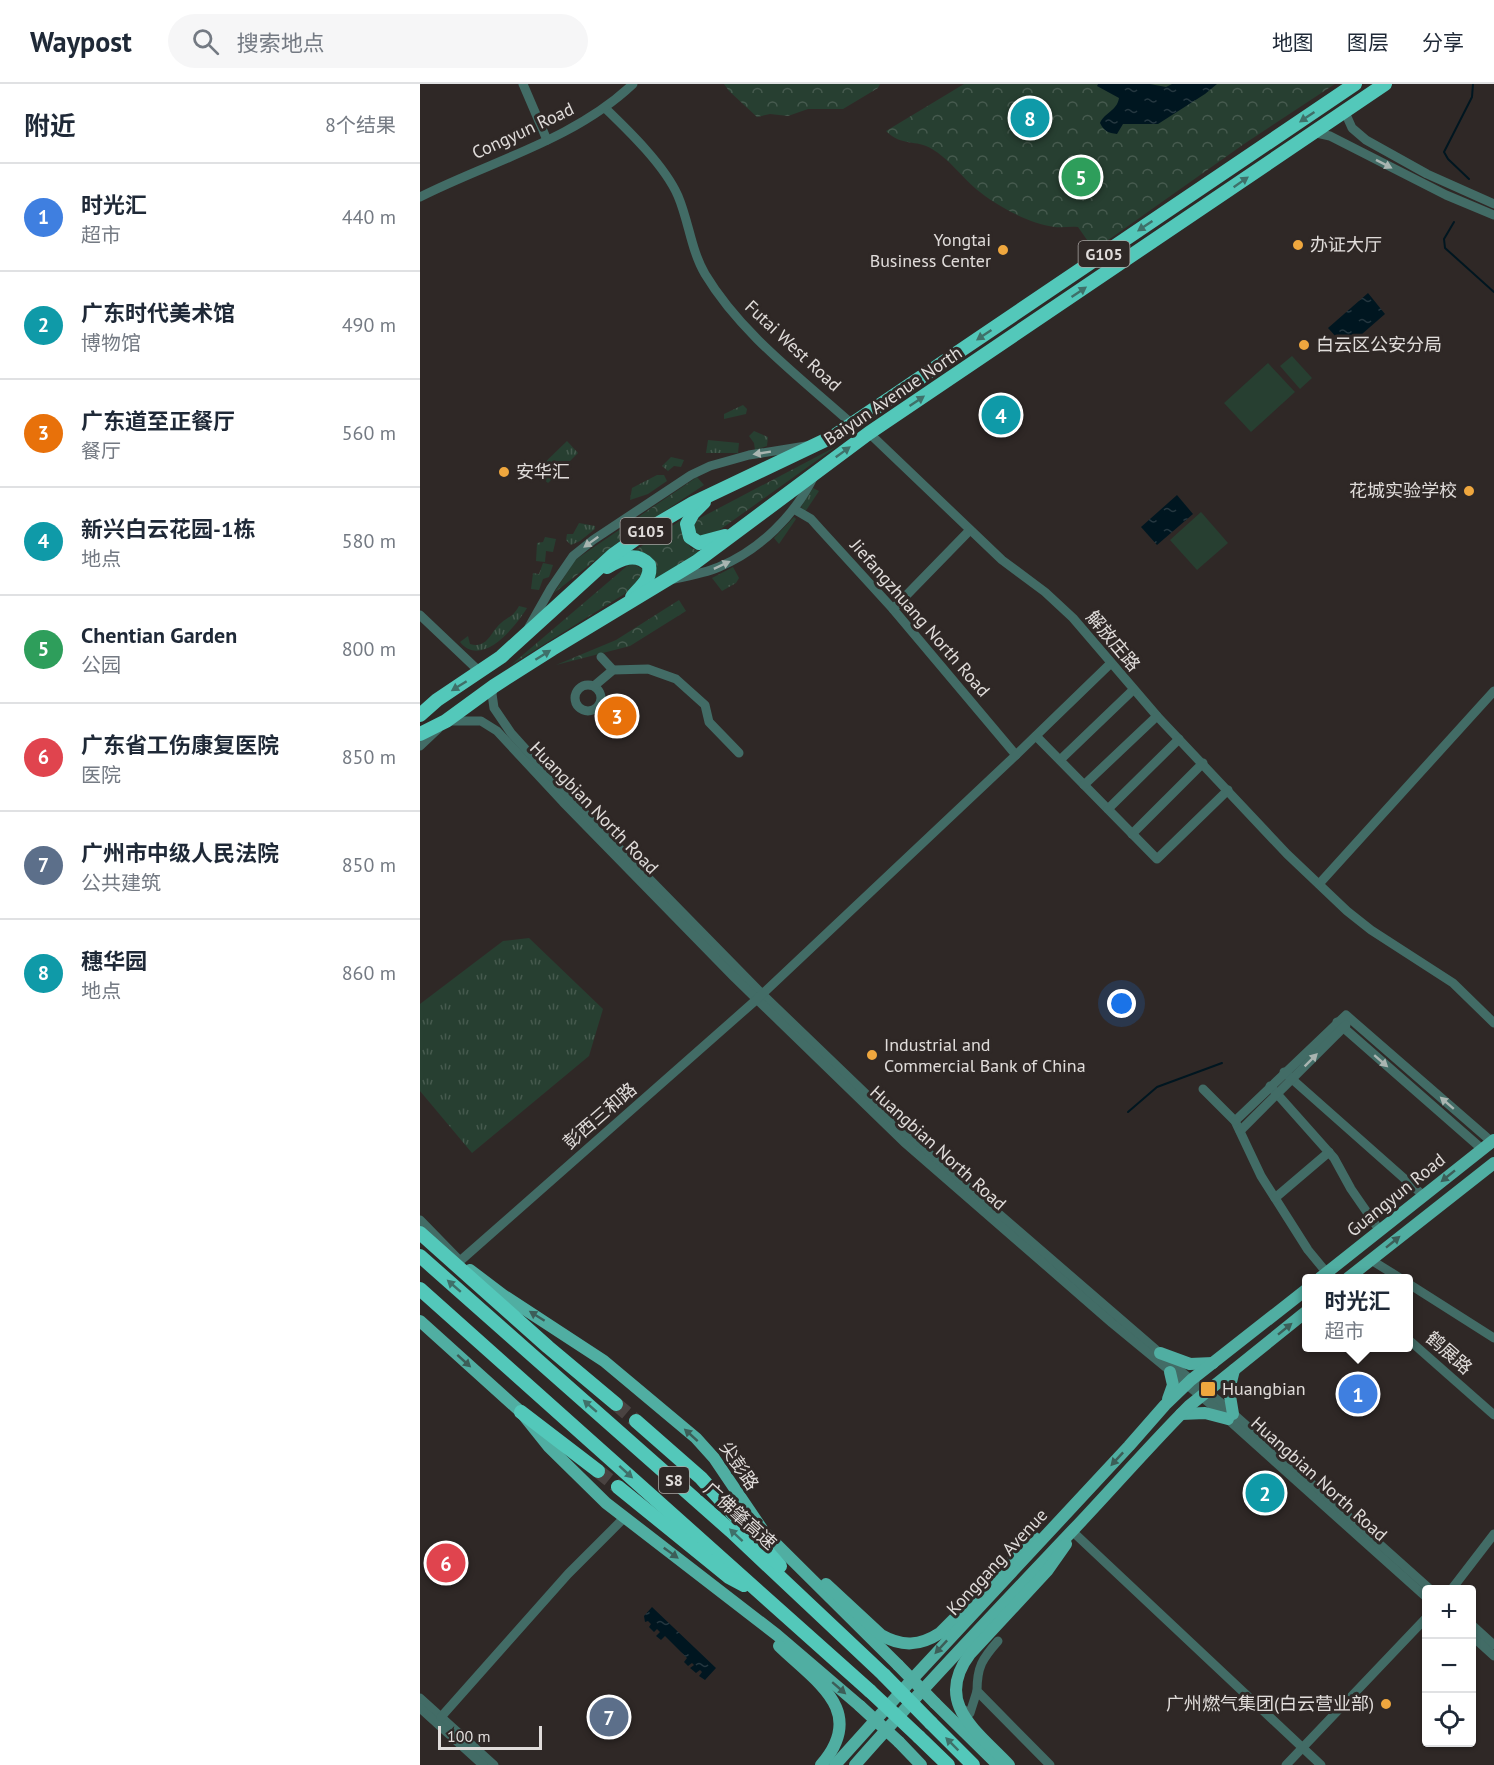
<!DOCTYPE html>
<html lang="zh">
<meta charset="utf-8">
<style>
:root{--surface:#fff;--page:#f6f6f7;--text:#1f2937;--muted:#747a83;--line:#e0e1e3;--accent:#7d623a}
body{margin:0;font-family:"PT Sans","Noto Sans SC",sans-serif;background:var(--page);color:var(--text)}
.controls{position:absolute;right:18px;bottom:18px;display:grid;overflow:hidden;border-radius:6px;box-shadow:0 2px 4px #0004}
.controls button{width:54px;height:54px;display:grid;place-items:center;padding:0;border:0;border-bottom:2px solid var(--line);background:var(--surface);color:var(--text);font:30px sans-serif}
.scale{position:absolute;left:18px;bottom:15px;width:104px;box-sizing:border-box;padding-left:6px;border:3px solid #e0dcda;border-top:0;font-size:16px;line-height:21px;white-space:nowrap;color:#e0dcda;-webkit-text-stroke:4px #2f2826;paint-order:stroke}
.you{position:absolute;left:702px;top:920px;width:21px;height:21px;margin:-15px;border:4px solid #fff;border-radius:50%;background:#1a73e8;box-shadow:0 0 0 9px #1a73e833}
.badge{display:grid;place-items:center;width:39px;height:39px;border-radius:50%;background:var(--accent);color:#fff;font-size:20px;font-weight:700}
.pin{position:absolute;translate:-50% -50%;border:3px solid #fff;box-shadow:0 2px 6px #0006}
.popup{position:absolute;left:882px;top:1190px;width:111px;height:78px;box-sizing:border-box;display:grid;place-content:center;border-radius:6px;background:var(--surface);filter:drop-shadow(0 2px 4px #0005);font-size:20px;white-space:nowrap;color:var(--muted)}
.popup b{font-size:22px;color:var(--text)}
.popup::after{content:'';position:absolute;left:50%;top:100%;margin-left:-12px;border:12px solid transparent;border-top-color:var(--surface)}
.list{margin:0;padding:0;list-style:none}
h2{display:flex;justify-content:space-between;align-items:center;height:78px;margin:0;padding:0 24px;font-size:26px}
h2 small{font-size:20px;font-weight:400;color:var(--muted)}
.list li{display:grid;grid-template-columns:39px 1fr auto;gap:18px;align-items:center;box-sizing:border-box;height:108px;padding:0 24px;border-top:2px solid var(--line)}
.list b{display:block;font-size:22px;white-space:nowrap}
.list p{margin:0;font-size:20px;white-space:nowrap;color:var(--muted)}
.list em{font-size:20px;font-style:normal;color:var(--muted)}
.icon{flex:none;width:33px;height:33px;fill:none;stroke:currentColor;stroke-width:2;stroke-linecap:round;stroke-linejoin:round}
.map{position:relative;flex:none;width:1074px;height:1681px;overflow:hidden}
header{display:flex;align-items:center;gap:36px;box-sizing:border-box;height:84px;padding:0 30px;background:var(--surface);border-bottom:2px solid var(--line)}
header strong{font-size:28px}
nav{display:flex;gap:33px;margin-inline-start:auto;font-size:21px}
.search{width:420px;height:54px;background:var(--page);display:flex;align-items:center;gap:15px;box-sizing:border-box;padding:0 21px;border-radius:33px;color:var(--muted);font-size:22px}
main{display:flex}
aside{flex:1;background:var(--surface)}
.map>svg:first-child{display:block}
.grass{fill:url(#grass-tufts)}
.forest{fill:url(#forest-crowns)}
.pitch{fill:#273f31}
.water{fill:url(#water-ripples)}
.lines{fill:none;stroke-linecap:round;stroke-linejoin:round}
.stream{stroke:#001620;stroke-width:2}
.highway-tunnel{stroke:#4a4341;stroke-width:14;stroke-dasharray:14 7;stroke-linecap:butt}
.minor{stroke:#426c66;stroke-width:9}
.major{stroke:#50aea2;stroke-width:12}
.highway{stroke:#53c8ba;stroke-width:14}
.major-bridge{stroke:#50aea2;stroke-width:12}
.highway-bridge{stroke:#53c8ba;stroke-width:14}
.oneway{fill:#3f7069}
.oneway2{fill:#a9b5b1}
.oneway3{fill:#3c5e58}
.poi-dot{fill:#efa73e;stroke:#2f2826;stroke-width:2}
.labels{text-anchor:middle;stroke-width:6;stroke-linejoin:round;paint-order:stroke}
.shield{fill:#2f2826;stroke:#aba6a4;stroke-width:1.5}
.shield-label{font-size:16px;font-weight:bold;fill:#e0dcda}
.street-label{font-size:18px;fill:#e0dcda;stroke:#2f2826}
.poi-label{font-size:18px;fill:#e0dcda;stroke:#2f2826;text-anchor:start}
</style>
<header>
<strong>Waypost</strong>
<div class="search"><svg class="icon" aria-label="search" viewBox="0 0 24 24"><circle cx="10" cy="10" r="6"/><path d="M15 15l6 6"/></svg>搜索地点</div>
<nav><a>地图</a><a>图层</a><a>分享</a></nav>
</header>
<main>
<aside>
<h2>附近<small>8个结果</small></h2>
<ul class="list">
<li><span class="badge" style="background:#3f7fe0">1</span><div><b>时光汇</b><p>超市</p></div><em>440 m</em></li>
<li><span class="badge" style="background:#0f9aa8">2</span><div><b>广东时代美术馆</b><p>博物馆</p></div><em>490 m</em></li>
<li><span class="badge" style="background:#e8710a">3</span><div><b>广东道至正餐厅</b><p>餐厅</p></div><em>560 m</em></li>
<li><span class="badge" style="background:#0f9aa8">4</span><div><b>新兴白云花园-1栋</b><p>地点</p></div><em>580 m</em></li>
<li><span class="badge" style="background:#2e9e5b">5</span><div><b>Chentian Garden</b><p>公园</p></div><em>800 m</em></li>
<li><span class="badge" style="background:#e0444e">6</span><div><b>广东省工伤康复医院</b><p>医院</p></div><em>850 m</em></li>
<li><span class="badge" style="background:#5c6f8a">7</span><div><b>广州市中级人民法院</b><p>公共建筑</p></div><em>850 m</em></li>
<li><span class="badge" style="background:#0f9aa8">8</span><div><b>穗华园</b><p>地点</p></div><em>860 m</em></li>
</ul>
</aside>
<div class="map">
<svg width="1074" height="1681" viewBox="0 0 1074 1681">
<defs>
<pattern id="grass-tufts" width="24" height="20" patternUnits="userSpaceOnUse" patternTransform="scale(1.5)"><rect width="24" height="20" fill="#273f31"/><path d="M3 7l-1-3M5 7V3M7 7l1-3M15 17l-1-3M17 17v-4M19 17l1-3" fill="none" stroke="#465a4e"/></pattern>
<pattern id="forest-crowns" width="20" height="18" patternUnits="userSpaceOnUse" patternTransform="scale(1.5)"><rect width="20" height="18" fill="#273f31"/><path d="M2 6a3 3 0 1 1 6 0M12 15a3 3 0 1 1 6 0" fill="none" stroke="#465a4e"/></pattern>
<pattern id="water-ripples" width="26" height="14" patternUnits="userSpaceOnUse" patternTransform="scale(1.5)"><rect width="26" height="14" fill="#001620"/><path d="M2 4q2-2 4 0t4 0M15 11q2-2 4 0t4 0" fill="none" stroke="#253740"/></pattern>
</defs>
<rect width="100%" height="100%" fill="#2f2826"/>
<g class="grass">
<polygon points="323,321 327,325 326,330 304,335 304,330"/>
<polygon points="334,347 348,353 347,362 335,366 334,359 329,352"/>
<polygon points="288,356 319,359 318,369 286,369"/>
<polygon points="147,357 158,369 128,399 115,388"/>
<polygon points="251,373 264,376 261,383 254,382 248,387 242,382"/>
<polygon points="237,391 244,391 247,397 228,410 210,416 212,404"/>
<polygon points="393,404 399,407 385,428 381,423"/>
<polygon points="374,433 376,435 359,460 354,454"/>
<polygon points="159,439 175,442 175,445 160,457 151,461 146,456 147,450 153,450"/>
<polygon points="125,453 136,455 133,468 126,467 125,478 116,477 117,459 123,458"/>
<polygon points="123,479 133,481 129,493 123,495 119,506 111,505 113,489 119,490"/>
<polygon points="313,483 319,494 316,499 302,507 292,494"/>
<path d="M 99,522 L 107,524 C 96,542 62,585 40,558 L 48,552 L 50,560 C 68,565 70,548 81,539 C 89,532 93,533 99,522 Z"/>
<polygon points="109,854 183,925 169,972 52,1069 0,1007 0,920 83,857"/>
</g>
<g class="forest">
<polygon points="304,0 460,0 458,4 423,25 388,25 368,32 350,30 337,33 309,7"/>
<path d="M 544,0 L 915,0 L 824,60 L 674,166 L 658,143 C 650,142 643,144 635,143 C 607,139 577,122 556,105 C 541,92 529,75 512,65 C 496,55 482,63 466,47 Z"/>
<path d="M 417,362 L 294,450 L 280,454 C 272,447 272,441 280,434 Z"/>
<polygon points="277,393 284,401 201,456 134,509 155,476"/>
<polygon points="261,436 264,455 271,464 282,468 231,501 234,494 211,469"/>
<polygon points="212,480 216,481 223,486 223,491 214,504 91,581 207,482"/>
<polygon points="259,516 266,527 210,562 136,581 196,556"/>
</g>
<g class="pitch">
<polygon points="872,272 892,294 880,305 860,282"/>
<polygon points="848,279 875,308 831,348 804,319"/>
<polygon points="781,428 808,459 777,486 750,456"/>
</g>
<g class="water">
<path d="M 678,0 L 730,0 L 746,3 L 752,0 L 797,0 L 785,10 L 738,40 L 703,40 L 697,50 C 688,49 684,47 680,39 C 685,28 697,27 699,14 L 677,2 Z"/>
<polygon points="948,209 965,230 926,264 908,244"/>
<polygon points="757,411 773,430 737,461 721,443"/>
<polygon points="232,1523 296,1584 285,1596 279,1592 282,1588 280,1586 276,1589 270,1584 274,1581 272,1579 268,1582 264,1578 267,1574 245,1552 241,1556 236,1552 240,1548 237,1545 234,1548 229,1543 231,1540 228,1537 225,1538 224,1532"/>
</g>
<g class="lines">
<g class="stream">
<polyline points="1049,95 1028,75 1024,68 1052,13 1053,0"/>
<polyline points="1034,138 1024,155 1025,164 1074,208"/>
<polyline points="708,1028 737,1003 802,979"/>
</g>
<g class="highway-tunnel">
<polyline points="196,1320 216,1337"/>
<polyline points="178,1387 198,1403"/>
</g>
<g class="minor">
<polyline points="103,0 127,56"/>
<path d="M 185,24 C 209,47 245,82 258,112 C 269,138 271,166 285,190 C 321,250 381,294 432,340"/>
<polyline points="924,26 932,44 946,56 1007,90 1074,120"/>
<polyline points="892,48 910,52 1026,111 1074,131"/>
<path d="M 0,113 C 71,77 154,56 213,0"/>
<polyline points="449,349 582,476 625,508 653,534 737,632 867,770 927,827 951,846 1033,899 1074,939"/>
<polyline points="374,425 391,435 400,445 473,525 596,671"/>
<path d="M 254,495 C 269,492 285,489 299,483 C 340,466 375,431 394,392"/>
<polyline points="473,525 550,446"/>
<polyline points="0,531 60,588"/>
<polyline points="109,543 131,504 153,472 173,456 271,391 290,382 329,371 386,362"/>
<polyline points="181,573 193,586"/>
<circle cx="168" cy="614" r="13"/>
<polyline points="74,602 72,610 74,624 91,649 145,709 342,910 498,1060 771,1296 799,1317 1011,1506"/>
<polyline points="174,602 193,586 228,585 256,595 285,621 289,638 319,669"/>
<polyline points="28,637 61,637 77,647 143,718 315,894 484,1058 692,1239 794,1323 1006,1513"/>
<polyline points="616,652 737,775 808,706"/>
<polyline points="0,662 18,645"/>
<polyline points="640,676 713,606"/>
<polyline points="664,701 737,632"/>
<polyline points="688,725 759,655"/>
<polyline points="712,750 783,679"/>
<polyline points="899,800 1074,607"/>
<polyline points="917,938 1062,1065"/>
<polyline points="864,988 1004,1112"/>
<polyline points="850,1002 914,1074 931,1105 960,1147"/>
<polyline points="783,1005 815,1037 841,1092 888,1166 907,1189"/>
<polyline points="815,1037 926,931 1072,1058"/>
<polyline points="820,1047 926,941"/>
<polyline points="855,1114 909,1068"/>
<polyline points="0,1136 40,1177 336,916 596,671 691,579"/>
<polyline points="951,1176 980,1194"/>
<polyline points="989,1200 1074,1254"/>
<polyline points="989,1256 1074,1331"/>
<polyline points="652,1447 901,1681"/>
<polyline points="1031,1506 1074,1450"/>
<polyline points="1052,1541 1074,1561"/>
<polyline points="1052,1552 1074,1572"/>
<path d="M 578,1557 C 562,1575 557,1583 557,1607 L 630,1681"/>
<polyline points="0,1614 74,1681"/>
<polyline points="0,1624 63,1681"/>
<polyline points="540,1624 550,1629 557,1607"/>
<polyline points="21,1633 148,1490 204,1434"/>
<polyline points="866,1681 1006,1534"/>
</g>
<g class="major">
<polyline points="50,1186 83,1211 184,1277 276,1354 294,1374 344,1448 478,1581"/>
<polyline points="900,1194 1074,1056"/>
<polyline points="928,1194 1074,1079"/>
<polyline points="0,1237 101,1328 129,1363 186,1419 357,1551 440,1622"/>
<polyline points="740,1269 770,1280 793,1279"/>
<polyline points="748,1315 753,1301 750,1288"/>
<polyline points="761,1330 785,1329 808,1335"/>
<polyline points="813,1330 809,1306 814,1286"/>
<path d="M 406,1500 L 461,1551 C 482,1563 500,1562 520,1549 L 615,1454"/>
<path d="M 359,1562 C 396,1598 448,1627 401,1681"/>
<polyline points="515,1619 578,1681"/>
<polyline points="479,1658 501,1681"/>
<polyline points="415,1681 497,1590 709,1362 745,1321 771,1296 887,1205"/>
<path d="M 435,1681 C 506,1600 580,1523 654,1445 C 693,1404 730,1361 769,1322 L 887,1227"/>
<path d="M 589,1681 C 557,1647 513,1619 550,1570 L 627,1487 L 646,1460"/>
</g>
<g class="highway">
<polyline points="284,418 273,429 267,440 270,453 279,459 305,452"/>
<path d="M 187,483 C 200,475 216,467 229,481 C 232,495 220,503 212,513"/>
<polyline points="0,631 17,616 81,573 193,471 232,443 273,419 414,352 935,0"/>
<polyline points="0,650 26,637 74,602 132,565 276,478 449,349 965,0"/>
<polyline points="0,1149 128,1263 196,1320"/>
<polyline points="0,1172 311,1447 464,1591"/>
<polyline points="0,1205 450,1607"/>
<polyline points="101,1328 178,1387"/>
<polyline points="216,1337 281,1394 360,1482"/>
<polyline points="198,1403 309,1493 324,1501"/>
<polyline points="511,1639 553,1681"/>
<polyline points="499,1653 528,1681"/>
</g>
<g class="major-bridge">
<polyline points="478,1581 515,1619"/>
<polyline points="440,1622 479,1658"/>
</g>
<g class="highway-bridge">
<polyline points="464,1591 511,1639"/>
<polyline points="450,1607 499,1653"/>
</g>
</g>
<defs><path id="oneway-solid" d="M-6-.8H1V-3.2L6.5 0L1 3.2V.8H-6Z" transform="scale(1.5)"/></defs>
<g class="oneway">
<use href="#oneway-solid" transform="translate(887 33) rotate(146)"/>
<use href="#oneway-solid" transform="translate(821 98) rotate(-35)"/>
<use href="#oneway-solid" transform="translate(725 142) rotate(146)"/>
<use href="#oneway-solid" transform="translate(659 208) rotate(-34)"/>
<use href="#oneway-solid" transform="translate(564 251) rotate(146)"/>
<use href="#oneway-solid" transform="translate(497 317) rotate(-34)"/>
<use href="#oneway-solid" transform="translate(423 368) rotate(-36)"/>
<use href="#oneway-solid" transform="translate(123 571) rotate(-32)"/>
<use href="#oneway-solid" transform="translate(39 602) rotate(148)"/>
<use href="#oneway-solid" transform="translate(34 1202) rotate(-139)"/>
<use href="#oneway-solid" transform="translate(170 1322) rotate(-139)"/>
<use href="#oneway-solid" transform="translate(206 1388) rotate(42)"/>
<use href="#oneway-solid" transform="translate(316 1451) rotate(-137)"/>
<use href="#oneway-solid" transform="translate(532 1660) rotate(-135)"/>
</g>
<g class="oneway2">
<use href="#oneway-solid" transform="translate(964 80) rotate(27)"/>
<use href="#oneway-solid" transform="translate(342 369) rotate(171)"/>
<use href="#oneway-solid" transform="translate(171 458) rotate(144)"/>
<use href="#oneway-solid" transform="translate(302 481) rotate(-25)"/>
<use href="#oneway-solid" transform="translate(891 976) rotate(-45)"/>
<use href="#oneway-solid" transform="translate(961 977) rotate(41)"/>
<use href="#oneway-solid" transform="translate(1027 1019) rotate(-139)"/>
</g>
<g class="oneway3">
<use href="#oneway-solid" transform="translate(1028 1092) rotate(141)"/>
<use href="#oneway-solid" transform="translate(973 1158) rotate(-39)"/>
<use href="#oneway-solid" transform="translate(117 1232) rotate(-148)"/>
<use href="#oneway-solid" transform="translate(865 1245) rotate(-39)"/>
<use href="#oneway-solid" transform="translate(44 1277) rotate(42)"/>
<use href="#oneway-solid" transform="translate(271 1351) rotate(-138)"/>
<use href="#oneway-solid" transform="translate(697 1375) rotate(133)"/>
<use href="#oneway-solid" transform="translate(251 1469) rotate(36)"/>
<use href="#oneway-solid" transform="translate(521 1563) rotate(133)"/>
<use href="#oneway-solid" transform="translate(419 1604) rotate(41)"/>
</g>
<g class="poi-dot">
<circle cx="878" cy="161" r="6"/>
<circle cx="583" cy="166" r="6"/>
<circle cx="884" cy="261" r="6"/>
<circle cx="84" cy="388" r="6"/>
<circle cx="1049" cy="407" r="6"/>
<circle cx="452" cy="971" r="6"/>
<rect x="780" y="1297" width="16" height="16" rx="3"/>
<circle cx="966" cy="1620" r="6"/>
</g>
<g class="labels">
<g class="shield">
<rect x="658.5" y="157" width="51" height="26" rx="4.5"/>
<rect x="200.5" y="434" width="51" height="26" rx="4.5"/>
<rect x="239" y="1383" width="30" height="26" rx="4.5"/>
</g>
<g class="shield-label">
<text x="684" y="176">G105</text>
<text x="226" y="453">G105</text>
<text x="254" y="1402">S8</text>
</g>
<g class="street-label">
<text transform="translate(103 47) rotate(-25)" y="6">Congyun Road</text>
<text transform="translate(373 262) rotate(43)" y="6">Futai West Road</text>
<text transform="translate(473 312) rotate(-34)" y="6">Baiyun Avenue North</text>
<text transform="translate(500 534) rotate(49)" y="6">Jiefangzhuang North Road</text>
<text transform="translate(693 557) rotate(50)" y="6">解放庄路</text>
<text transform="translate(174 724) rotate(46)" y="6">Huangbian North Road</text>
<text transform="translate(180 1032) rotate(-41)" y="6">彭西三和路</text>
<text transform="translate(518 1064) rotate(42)" y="6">Huangbian North Road</text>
<text transform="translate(976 1111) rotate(-39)" y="6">Guangyun Road</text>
<text transform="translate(1029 1269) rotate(41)" y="6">鹤展路</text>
<text transform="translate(319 1382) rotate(56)" y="6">尖彭路</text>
<text transform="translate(899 1395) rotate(42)" y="6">Huangbian North Road</text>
<text transform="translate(320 1432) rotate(42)" y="6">广佛肇高速</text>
<text transform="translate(577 1478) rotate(-47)" y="6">Konggang Avenue</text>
</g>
<g class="poi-label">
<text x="571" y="162" text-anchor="end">Yongtai<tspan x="571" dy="21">Business Center</tspan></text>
<text x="890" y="167">办证大厅</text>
<text x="896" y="267">白云区公安分局</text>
<text x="96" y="394">安华汇</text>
<text x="1037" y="413" text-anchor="end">花城实验学校</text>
<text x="464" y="967">Industrial and<tspan x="464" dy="21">Commercial Bank of China</tspan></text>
<text x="802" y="1311">Huangbian</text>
<text x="954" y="1626" text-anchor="end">广州燃气集团(白云营业部)</text>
</g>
</g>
</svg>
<div class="controls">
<button>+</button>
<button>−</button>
<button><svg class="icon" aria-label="locate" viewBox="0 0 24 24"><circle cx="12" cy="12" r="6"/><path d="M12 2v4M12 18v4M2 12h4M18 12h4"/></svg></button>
</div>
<div class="scale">100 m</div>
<div class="you"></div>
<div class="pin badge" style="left:938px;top:1310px;background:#3f7fe0">1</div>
<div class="popup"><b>时光汇</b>超市</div>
<div class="pin badge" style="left:845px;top:1409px;background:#0f9aa8">2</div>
<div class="pin badge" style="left:197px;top:632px;background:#e8710a">3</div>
<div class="pin badge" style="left:581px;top:331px;background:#0f9aa8">4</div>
<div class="pin badge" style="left:661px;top:93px;background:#2e9e5b">5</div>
<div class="pin badge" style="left:26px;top:1479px;background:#e0444e">6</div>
<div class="pin badge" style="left:189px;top:1633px;background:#5c6f8a">7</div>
<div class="pin badge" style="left:610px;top:34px;background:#0f9aa8">8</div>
</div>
</main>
